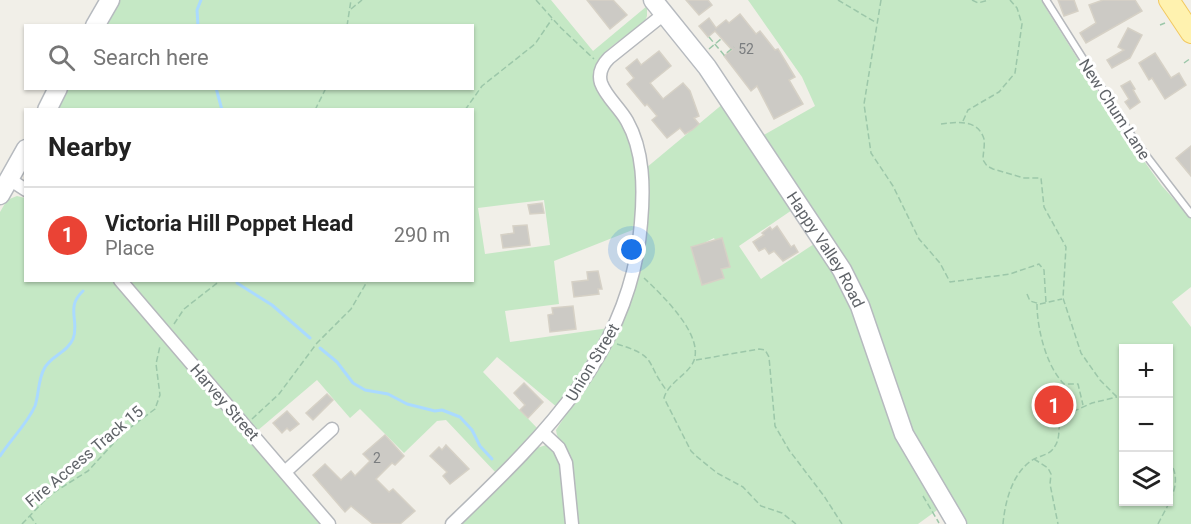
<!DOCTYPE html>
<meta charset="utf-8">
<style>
:root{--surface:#fff;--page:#f6f6f6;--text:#222;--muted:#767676;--line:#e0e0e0;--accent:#ea4335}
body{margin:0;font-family:Roboto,sans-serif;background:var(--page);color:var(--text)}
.controls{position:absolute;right:18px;bottom:18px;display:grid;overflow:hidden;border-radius:0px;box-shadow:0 2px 4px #0004}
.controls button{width:54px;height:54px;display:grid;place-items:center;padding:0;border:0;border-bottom:2px solid var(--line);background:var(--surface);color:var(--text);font:30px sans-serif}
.you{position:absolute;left:632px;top:250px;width:21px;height:21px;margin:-15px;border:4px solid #fff;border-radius:50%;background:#1a73e8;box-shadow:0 0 0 9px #1a73e833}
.badge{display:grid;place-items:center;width:39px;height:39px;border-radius:50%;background:var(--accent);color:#fff;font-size:20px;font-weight:700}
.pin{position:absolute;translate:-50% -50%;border:3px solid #fff;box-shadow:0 2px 6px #0006}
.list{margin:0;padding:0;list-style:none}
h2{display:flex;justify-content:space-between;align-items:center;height:78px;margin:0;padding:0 24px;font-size:26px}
h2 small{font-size:20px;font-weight:400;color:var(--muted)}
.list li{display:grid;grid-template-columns:39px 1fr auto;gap:18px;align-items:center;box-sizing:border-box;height:96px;padding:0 24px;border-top:2px solid var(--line)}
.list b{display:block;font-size:22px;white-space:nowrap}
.list p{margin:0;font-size:20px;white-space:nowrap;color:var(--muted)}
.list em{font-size:20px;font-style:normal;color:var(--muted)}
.icon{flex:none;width:33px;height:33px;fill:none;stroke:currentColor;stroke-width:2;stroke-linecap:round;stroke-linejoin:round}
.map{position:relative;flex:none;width:1191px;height:524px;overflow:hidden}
.search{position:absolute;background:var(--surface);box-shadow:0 2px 4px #0004;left:24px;top:24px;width:450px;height:66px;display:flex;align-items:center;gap:15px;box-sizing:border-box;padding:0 21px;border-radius:0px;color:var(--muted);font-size:22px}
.panel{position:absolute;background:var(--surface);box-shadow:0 2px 4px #0004;left:24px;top:108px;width:450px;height:174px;border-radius:0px}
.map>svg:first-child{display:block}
.green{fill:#c5e8c5;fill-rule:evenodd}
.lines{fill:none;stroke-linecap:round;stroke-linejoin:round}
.stream{stroke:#aadaff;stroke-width:3}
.building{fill:#cccac5;stroke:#d6d1c6;stroke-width:1.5}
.lane-casing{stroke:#b5b8bc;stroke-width:9}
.street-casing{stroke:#b5b8bc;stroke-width:15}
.secondary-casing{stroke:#b6babf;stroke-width:21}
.primary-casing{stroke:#f2c960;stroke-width:22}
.path{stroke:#9cc7a9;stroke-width:1.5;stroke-dasharray:6 3;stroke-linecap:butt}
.lane{stroke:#fff;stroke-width:6}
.street{stroke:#fff;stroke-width:12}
.secondary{stroke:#fff;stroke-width:18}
.primary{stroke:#fff2af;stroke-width:20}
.labels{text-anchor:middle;stroke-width:6;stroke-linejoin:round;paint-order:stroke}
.number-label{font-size:14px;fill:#7a7d7f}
.street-label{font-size:16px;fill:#5f6368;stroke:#fff}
</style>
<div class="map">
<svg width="1191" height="524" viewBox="0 0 1191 524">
<rect width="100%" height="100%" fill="#f1efe8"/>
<g class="green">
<path d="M 120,0 L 551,0 L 593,51 L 647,6 L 647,16 L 645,21 C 631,35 605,46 597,64 C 586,87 611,103 621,120 C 640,153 637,193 635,229 L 554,261 L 559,304 L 505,311 L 510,342 L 609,328 L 558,408 L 497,357 L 483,372 L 539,430 L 497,474 L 446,420 L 437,421 L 404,453 L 360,409 L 350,418 L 317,380 L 257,431 L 127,281 L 472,280 L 472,110 L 55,110 L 67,89 L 472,88 L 472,26 L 105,25 ZM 544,200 L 550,245 L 485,254 L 478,208 Z"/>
<path d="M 748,0 L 1042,0 L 1047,10 L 1126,136 L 1162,186 L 1191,218 L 1191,287 L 1172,302 L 1191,327 L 1191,524 L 965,524 L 917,446 L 866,304 L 762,136 L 815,106 L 802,77 ZM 1124,348 L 1168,348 L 1168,502 L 1124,502 Z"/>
<path d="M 724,103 L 795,208 L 739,246 L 761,279 L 817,242 L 834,268 L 940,508 L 918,524 L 577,524 L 571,462 C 568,450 557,442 556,430 L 611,346 L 631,301 L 640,272 L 647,224 L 646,168 ZM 714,238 L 715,240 L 722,238 L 729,267 L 721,269 L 724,278 L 702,284 L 696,264 L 698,256 L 694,257 L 691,247 L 700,244 L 701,249 L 703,248 L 702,244 Z"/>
<polygon points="17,196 25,198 26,280 112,281 323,524 0,524 0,212 7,200"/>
<path d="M 546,445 C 566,454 565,504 567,524 L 460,524 L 537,448 Z"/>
</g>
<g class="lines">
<g class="stream">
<polyline points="198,26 197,10 201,0"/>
<polyline points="216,88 222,110"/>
<polyline points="237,283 272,305 310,338"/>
<polyline points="320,348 337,362 353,383 365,390 388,394 407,404 435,411 442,410 460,417 472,430 480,446 492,459"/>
<path d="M 0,456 C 11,439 27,424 35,406 C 39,394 38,380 44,369 C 50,356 67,353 73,339 C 80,322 65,307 83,291"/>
</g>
</g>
<g class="building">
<polygon points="587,0 613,0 627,15 610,29"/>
<polygon points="686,0 708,0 712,5 699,15"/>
<polygon points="1058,0 1074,0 1078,11 1064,16"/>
<polygon points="1103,0 1135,0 1142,11 1086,43 1080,33 1096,23 1089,5"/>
<polygon points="740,14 756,34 760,31 775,50 778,49 795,77 789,80 803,104 774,119 757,86 751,91 724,56 732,50 715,31 708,37 699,26 709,18 716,28 726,20 729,23"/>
<polygon points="1128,28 1142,35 1130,58 1112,68 1107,60 1124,50 1118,47"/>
<polygon points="659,51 671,66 650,83 663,99 683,83 690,91 699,116 694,118 699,124 692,130 685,134 680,128 667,138 652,120 657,116 647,104 645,106 627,84 634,78 626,68 637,59 641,65"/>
<polygon points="1155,53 1171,78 1179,73 1186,85 1165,99 1152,78 1149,80 1139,63"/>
<polygon points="1130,81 1135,89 1133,90 1140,102 1130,109 1125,102 1129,99 1121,86"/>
<polygon points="1191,146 1191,176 1176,158"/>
<polygon points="542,203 544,213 530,214 528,205"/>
<polygon points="527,225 530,245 503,248 501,235 514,233 513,226"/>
<polygon points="777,226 791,247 794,245 798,252 783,261 774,251 769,254 765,248 759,251 753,242 764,235 762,233 770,227 772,230"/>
<polygon points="722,238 730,267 721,269 724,278 702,285 691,247"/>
<polygon points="598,271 602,289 598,289 599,294 574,297 572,282 588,280 587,272"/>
<polygon points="573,306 576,329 550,332 548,315 553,314 552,308"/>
<polygon points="524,383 543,402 528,418 520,410 525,405 514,393"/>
<polygon points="327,394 333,400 313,420 306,413"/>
<polygon points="287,411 299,424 290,431 287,428 282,433 273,423"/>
<polygon points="385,435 404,456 395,465 392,463 376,479 389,492 393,489 415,511 400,524 373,524 351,506 345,512 313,475 325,464 341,480 351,471 355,476 370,461 363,454"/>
<polygon points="446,445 469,469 450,484 443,476 447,472 430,456 439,447 442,450"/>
</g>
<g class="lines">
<defs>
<polyline id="lane" points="1046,0 1135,141 1191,214"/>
<g id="street">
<polyline points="9,179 26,190"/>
<polyline points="120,280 329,524"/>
<polyline points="543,433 559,448 566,463 572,524"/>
<polyline points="285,472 332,429"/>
<path d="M 452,524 C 541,438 631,354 641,223 C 644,189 644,151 627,121 C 620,108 606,97 601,83 C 598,73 602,65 609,58 L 664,14"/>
</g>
<g id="secondary">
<path id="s1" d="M 653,0 L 707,67 L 842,270 L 860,306 L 904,434 L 957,524"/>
<polyline points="95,26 110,0"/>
<polyline points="47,110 58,88"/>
<polyline points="0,195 26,149"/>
</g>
<polyline id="primary" points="1169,0 1191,33"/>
</defs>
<use href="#lane" class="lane-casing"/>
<use href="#street" class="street-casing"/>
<use href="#secondary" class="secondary-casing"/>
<use href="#primary" class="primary-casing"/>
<g class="path">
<polyline points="536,0 561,28 594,59"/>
<polyline points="838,0 875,22"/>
<polyline points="881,0 864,104 871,153 893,186 919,239 940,263 950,282 1010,274 1039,264 1044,270 1046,303"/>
<polyline points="972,0 978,3 989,0"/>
<polyline points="351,9 362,0"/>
<polyline points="1160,25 1165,23"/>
<polyline points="347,26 351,0"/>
<polyline points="709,37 724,55 734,47"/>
<polyline points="709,49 721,39"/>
<polyline points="1184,63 1191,58"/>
<polyline points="315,110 326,88"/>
<polyline points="465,110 482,86 535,44 552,19"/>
<polyline points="963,121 968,110 999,92 1015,73 1022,24 1017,8 1010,0"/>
<path d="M 941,124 C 957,122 978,119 984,139 C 985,146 983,153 983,160 L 987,166 L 993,169 L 1024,178 L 1041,178 L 1044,207 L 1066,247 L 1063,298 L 1081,353 L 1100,380 L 1117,397 L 1124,398"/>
<path d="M 644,278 C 662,295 710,340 691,366 C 683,377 668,384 664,398 L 691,451 L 696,456 L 717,473 L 743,487 L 761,506 L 782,513 L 796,524"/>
<polyline points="1027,294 1030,301 1040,304 1062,299"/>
<path d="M 1037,304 C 1037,328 1046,366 1064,384 L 1078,384 L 1083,405"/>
<polyline points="174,324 184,309 221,280"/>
<path d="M 617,344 C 659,357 644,361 667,391"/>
<polyline points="696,360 759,349 765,350 769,357 775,426 789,450 824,496 842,524"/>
<polyline points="252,419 279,394 317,343 351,309 368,280"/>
<polyline points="1034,459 1048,468 1051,474 1050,484 1058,524"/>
<polyline points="923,496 939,523"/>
<polyline points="30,516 36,524"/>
<polyline points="22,524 43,502 56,491 88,471 123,433 155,409 160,395 156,364 160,346"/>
<path d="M 1003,524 C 1005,502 1012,474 1031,461 C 1039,455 1050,456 1055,446 C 1060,439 1059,427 1059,418 L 1092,403 L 1117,397"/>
<path d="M 1158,524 C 1169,502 1185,482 1168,459"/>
</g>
<use href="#lane" class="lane"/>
<use href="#street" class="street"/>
<use href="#secondary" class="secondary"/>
<use href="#primary" class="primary"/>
</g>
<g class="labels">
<g class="number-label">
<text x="746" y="54">52</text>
<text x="377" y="463">2</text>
</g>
<g class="street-label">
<text transform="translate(1115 109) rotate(57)" y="6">New Chum Lane</text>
<text dy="6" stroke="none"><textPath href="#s1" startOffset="304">Happy Valley Road</textPath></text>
<text transform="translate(592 362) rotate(-59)" y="6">Union Street</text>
<text transform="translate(225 402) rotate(49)" y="6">Harvey Street</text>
<text transform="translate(84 456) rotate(-40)" y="6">Fire Access Track 15</text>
</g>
</g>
</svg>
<div class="controls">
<button>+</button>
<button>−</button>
<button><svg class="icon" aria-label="layers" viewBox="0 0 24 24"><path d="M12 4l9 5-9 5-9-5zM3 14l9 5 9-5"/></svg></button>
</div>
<div class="you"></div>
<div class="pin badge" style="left:1054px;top:405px">1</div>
<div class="search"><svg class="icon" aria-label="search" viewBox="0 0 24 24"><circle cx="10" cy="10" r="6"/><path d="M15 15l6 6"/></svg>Search here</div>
<section class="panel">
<h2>Nearby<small></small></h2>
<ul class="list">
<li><span class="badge">1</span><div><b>Victoria Hill Poppet Head</b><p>Place</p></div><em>290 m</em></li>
</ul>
</section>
</div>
